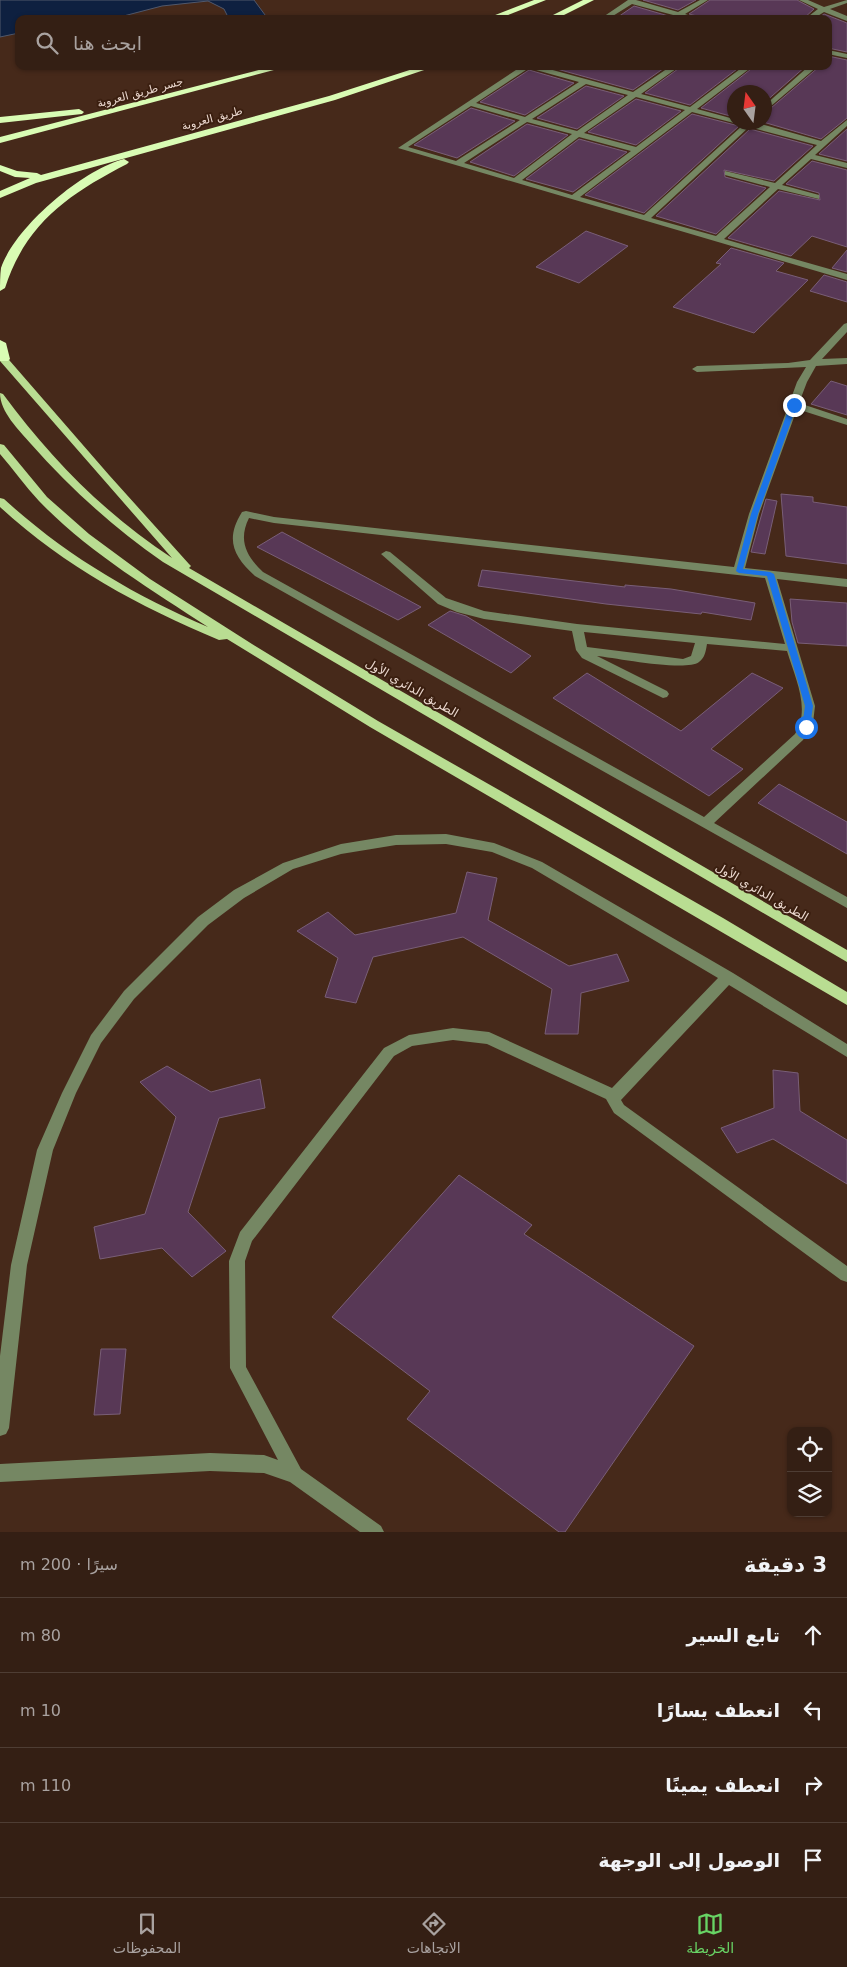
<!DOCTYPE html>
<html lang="ar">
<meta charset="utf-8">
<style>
:root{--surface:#341f14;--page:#3f2c22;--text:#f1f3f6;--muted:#a9a2a0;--line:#4e3d34;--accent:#68d465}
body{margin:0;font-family:"DejaVu Sans","Noto Naskh Arabic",sans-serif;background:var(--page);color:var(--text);direction:rtl}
.controls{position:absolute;right:15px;bottom:15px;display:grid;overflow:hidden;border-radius:10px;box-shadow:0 1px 4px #0004}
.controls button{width:45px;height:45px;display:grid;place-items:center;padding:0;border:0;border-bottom:1px solid var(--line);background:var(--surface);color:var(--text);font:25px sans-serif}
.compass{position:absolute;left:727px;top:85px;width:45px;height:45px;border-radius:50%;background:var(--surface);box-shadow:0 1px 4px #0004;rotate:346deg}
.stop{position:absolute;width:15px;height:15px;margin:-11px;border:4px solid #1a73e8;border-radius:50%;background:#fff}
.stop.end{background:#1a73e8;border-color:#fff;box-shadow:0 1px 5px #0008}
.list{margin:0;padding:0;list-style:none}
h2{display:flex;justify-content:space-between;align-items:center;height:65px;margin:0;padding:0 20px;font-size:21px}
h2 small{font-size:16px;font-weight:400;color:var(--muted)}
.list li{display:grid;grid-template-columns:32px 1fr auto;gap:15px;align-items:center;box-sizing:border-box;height:75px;padding:0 20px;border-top:1px solid var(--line)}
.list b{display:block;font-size:19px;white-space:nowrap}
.list em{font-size:16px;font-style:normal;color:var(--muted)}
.icon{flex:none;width:28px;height:28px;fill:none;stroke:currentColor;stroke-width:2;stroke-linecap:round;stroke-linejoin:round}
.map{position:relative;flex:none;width:847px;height:1532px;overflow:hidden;direction:ltr}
.search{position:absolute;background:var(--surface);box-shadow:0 1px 4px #0004;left:15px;right:15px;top:15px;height:55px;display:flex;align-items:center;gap:12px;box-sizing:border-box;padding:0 18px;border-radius:10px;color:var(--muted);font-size:19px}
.sheet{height:365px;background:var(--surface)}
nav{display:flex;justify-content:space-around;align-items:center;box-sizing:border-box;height:70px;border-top:1px solid var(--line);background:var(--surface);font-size:14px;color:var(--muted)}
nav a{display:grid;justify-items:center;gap:2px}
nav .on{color:var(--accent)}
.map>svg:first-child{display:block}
.water{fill:#0e2040;stroke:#51586b}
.building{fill:#583856;stroke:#795e77}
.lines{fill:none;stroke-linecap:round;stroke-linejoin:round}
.minor{fill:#758763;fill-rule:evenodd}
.major{fill:#b9dd92;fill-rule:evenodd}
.highway{fill:#d9fcb4;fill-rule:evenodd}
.route{fill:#1a73e8}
.labels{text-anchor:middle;stroke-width:4;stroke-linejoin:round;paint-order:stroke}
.far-street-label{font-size:11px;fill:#ecd9d0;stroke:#3b1f10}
.street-label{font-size:12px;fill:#ecd9d0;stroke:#3b1f10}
</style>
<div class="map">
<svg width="847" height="1532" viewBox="0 0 847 1532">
<rect width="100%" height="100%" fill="#46291a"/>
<polygon class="water" points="0,0 254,0 268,19 229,19 224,9 208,1 162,6 112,19 19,19 19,33 0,37"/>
<g class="building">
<polygon points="643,0 696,0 678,10"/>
<polygon points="710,0 797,0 814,9 803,19 709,19 689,14"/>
<polygon points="634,6 672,17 668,19 615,19"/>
<polygon points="824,14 847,23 847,52 828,48 828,19 817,19"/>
<polygon points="828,56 847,60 847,118 821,139 763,122 764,122 764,114 820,66 828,66"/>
<polygon points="546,66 667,66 633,90"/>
<polygon points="682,66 741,66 690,105 645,93"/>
<polygon points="755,66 806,66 764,103 764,92 734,92 734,117 701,108"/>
<polygon points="529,70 574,83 525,115 480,102"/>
<polygon points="586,86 624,96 577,129 537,118"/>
<polygon points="636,99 681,111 636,145 588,132"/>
<polygon points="471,108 515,121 457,158 414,145"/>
<polygon points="692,114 739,126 644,213 585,195"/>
<polygon points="527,124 568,135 514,176 470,162"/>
<polygon points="750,129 813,146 774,181 724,170 725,177 766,188 716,234 656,216"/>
<polygon points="847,129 847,161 819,154"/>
<polygon points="579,139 627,152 573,192 526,179"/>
<polygon points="812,161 847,170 847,247 812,236 791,256 728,238 779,191 820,200 819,193 786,184"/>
<polygon points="586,231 628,246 579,283 536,267"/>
<polygon points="731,248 784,263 776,271 808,280 754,333 673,307 721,264 716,263"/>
<polygon points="847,250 847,272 832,268"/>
<polygon points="824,275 847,282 847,302 810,291"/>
<polygon points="831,381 847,386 847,415 811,404"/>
<polygon points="781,494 813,497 813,502 847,507 847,564 786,556"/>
<polygon points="766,499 777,501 765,554 751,552"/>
<polygon points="282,532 421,607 398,620 257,547"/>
<polygon points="482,570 625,587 625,585 671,589 755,603 751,620 702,612 701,614 606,604 478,586"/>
<polygon points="790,599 847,603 847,646 798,643 792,622"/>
<polygon points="450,611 466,616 531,656 511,673 428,625"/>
<polygon points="587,673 681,731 752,673 783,688 711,749 743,769 709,796 553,698"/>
<polygon points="779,784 847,822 847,854 758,803"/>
<polygon points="467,872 497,878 488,920 569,966 617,954 629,981 581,993 578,1034 545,1034 552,989 463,937 373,957 356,1003 325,997 338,958 297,931 328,912 355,935 456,913"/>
<polygon points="167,1066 211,1092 260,1079 265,1108 219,1118 188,1212 226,1251 192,1277 162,1248 100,1259 94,1227 145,1214 176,1117 140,1082"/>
<polygon points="773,1070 798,1073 800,1111 847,1140 847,1184 773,1139 737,1153 721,1128 774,1108"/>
<polygon points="459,1175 532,1225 524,1234 694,1346 565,1532 559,1532 407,1419 430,1391 332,1317"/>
<polygon points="101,1349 126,1349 120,1414 94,1415"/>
</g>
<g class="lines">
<g class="minor">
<polygon points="628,0 636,0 678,12 700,0 708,0 685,14 700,19 688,19 632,4 608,19 600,19"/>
<polygon points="799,0 808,0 824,7 847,0 847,3 830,9 847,16 847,21 824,12 813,19 805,19 818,9"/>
<polygon points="828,50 847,54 847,58 828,54"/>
<path d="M 522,66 L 538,66 L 633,92 L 671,66 L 680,66 L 641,94 L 690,107 L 744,66 L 753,66 L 697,109 L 734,119 L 734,122 L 737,123 L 734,123 L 692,112 L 580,197 L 644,215 L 742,126 L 737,122 L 754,122 L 821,141 L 847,120 L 847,126 L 815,155 L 847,163 L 847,168 L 811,159 L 782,185 L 819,195 L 819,199 L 778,189 L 724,239 L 847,274 L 847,280 L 398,148 ZM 529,68 L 579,82 L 525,117 L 476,103 ZM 586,84 L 628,95 L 577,131 L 532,119 ZM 636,97 L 685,110 L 636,147 L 584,133 ZM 471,106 L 520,120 L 456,161 L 408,147 ZM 527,122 L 572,134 L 514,178 L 464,163 ZM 749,127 L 817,145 L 775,183 L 725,171 L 725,175 L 770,187 L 716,236 L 651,218 ZM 579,137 L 631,151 L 572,195 L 522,180 Z"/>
<polygon points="809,66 818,66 764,112 764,106"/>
<path d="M 847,323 L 847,332 L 822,359 L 847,358 L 847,364 L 816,366 L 807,382 L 799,403 L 847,419 L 847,425 L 797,409 L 759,514 L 745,568 L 847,579 L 847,587 L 777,579 L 815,706 L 813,723 L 803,740 L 714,823 L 847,897 L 847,908 L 255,576 C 233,556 225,539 242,512 L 246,511 L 274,517 L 734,567 L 749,514 L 797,382 L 806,367 L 697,372 L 692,369 L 697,366 L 788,363 L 810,360 L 844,324 ZM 249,518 L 274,523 L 765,578 L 785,644 L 577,624 L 484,611 L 446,598 L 390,552 L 386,551 L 381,554 L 438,604 L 457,612 L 484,619 L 572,631 L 576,650 L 582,658 L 663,698 L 667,697 L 669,694 L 667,691 L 597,656 C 616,658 686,672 699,662 C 705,658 706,650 707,644 L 787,651 C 795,678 811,709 795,734 L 704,817 L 263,572 C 246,556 238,540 249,518 ZM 584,632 L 695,643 L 691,656 L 683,659 L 587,647 Z"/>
<polygon points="446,834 494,843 542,862 733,973 847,1044 847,1057 729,985 621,1100 624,1105 847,1266 847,1282 841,1280 614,1113 606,1099 487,1044 453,1040 412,1046 394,1056 252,1241 245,1261 246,1367 301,1469 381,1526 384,1532 360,1532 290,1482 264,1473 210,1471 0,1482 0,1464 210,1453 264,1455 278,1460 230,1368 229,1261 240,1232 384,1048 409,1035 453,1028 489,1032 612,1088 718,978 532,868 492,852 446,844 396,845 341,854 293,869 244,898 208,925 134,999 101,1043 76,1093 53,1150 27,1265 9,1428 6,1434 0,1436 0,1356 11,1265 37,1150 62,1093 91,1035 124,991 198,917 234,890 283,863 341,844 396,835"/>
</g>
<g class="major">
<path d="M 0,352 L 3,353 L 109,475 L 189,564 L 191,566 L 189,568 L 847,950 L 847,962 L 163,562 C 114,528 71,489 31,444 C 19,430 0,412 0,393 L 3,394 C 50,458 105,514 172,558 L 0,361 Z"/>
<path d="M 0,444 L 4,445 L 47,497 L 89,534 L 150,579 L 252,644 L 378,721 L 723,918 L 847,992 L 847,1005 L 370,727 L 227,639 L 219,640 C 138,606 64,566 0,507 L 0,498 L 4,499 C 64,554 133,595 208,627 C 150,589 87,551 39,501 C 25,486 13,469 0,454 Z"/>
</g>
<g class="highway">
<polygon points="534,0 546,0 498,19 485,19"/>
<polygon points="583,0 594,0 556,19 545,19"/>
<polygon points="274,66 289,66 0,143 0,137"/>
<polygon points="422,66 436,66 335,100 36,183 0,198 0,191 30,178 15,177 0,171 0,165 17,171 37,173 41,175 329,96"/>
<polygon points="79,109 84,112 82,114 0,123 0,117"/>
<path d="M 124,159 L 129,162 L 127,164 C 69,194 26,223 5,288 L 0,291 C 0,284 0,275 1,268 C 15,227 82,170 124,159 Z"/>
<polygon points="0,340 6,343 10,359 8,361 0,361"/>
</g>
</g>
<polygon class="route" points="794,403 797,405 758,514 743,569 770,572 774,574 813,706 810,727 806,730 802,727 805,706 767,576 739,573 736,571 751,514 790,405"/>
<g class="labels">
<g class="far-street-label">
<text transform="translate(140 92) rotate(-15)" y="4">جسر طريق العروبة</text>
<text transform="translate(212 118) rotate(-15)" y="4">طريق العروبة</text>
</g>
<g class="street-label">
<text transform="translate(412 688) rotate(30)" y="4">الطريق الدائري الأول</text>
<text transform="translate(762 892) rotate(30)" y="4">الطريق الدائري الأول</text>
</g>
</g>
</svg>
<div class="controls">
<button><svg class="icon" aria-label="locate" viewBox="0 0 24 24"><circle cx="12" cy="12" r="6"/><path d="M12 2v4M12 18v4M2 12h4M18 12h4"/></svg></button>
<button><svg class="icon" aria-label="layers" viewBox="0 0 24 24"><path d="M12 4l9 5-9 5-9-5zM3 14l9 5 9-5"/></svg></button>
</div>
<svg class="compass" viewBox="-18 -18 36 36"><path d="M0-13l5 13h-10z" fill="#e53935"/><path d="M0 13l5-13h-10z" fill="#a9a2a0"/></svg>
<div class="stop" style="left:806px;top:727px"></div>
<div class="stop end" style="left:794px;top:405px"></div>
<div class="search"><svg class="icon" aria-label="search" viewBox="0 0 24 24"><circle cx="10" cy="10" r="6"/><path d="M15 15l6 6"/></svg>ابحث هنا</div>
</div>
<section class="sheet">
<h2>3 دقيقة<small>سيرًا · 200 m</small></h2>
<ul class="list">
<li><svg class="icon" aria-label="ahead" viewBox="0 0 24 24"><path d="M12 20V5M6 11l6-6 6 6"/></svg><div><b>تابع السير</b></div><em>80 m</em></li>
<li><svg class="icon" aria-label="left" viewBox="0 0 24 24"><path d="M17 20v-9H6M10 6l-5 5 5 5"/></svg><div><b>انعطف يسارًا</b></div><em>10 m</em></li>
<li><svg class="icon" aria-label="right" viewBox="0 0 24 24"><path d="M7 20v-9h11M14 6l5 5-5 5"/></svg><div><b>انعطف يمينًا</b></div><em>110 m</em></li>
<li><svg class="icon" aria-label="arrive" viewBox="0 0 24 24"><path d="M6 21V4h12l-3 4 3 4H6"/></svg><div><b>الوصول إلى الوجهة</b></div></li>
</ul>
</section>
<nav>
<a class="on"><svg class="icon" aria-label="map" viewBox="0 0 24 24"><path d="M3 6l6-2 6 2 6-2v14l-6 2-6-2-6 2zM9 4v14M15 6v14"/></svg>الخريطة</a>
<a><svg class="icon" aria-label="directions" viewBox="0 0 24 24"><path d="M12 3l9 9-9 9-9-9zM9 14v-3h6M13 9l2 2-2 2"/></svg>الاتجاهات</a>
<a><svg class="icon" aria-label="saved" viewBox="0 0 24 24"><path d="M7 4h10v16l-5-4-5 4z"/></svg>المحفوظات</a>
</nav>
